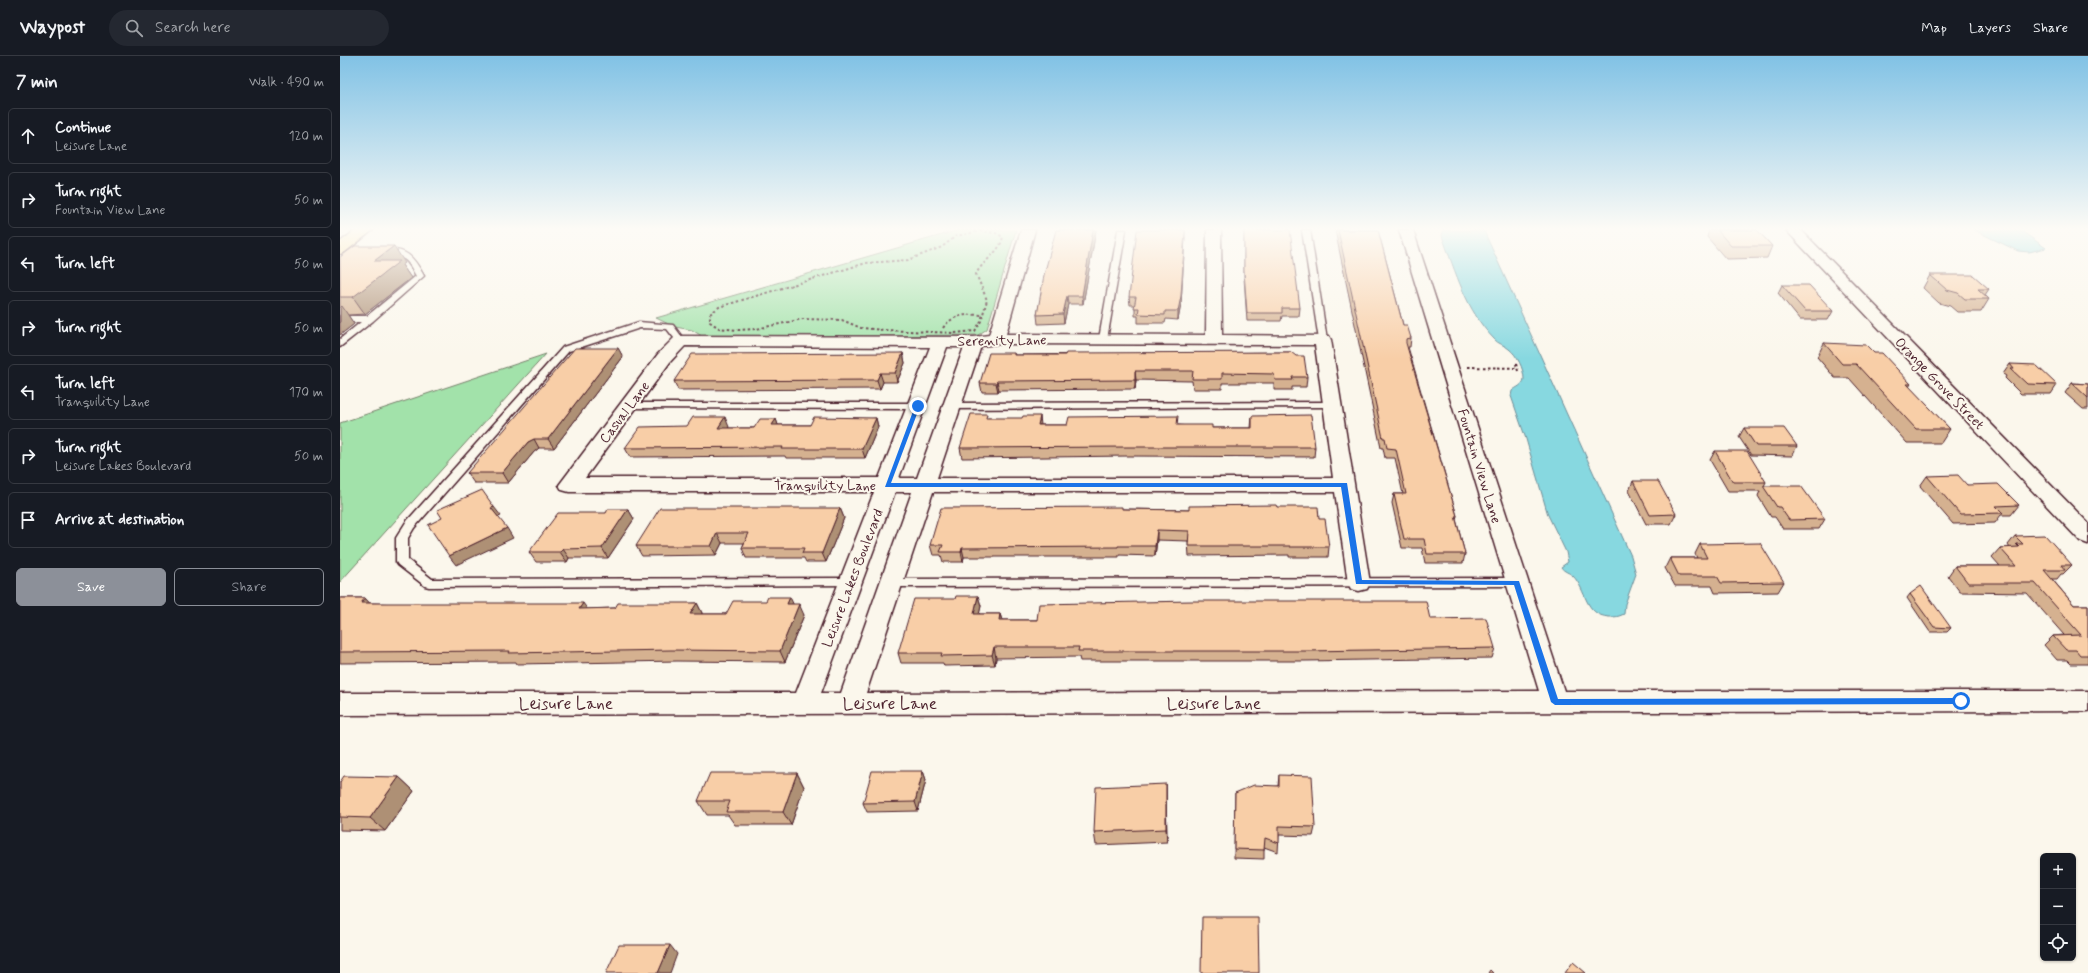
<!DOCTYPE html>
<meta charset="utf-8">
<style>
:root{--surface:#171b24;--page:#242831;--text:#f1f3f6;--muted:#9ea1a6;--line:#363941;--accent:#8c9099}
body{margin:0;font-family:Mynerve,sans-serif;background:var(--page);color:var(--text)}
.controls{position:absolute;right:12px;bottom:12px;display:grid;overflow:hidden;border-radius:6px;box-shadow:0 1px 3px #0004}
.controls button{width:36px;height:36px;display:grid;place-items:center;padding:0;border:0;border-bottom:1px solid var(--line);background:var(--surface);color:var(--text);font:20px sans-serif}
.stop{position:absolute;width:12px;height:12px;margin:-9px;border:3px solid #1a73e8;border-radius:50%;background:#fff}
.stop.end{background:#1a73e8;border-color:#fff;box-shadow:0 1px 4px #0008}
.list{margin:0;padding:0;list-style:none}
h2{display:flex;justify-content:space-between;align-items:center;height:52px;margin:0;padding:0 16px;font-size:17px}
h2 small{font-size:13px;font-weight:400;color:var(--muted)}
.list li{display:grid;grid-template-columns:26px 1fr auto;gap:12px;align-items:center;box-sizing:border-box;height:56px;margin:0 8px 8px;padding:0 8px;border:1px solid var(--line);border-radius:6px}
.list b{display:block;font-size:15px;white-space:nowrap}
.list p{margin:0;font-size:13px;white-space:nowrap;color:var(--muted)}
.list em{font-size:13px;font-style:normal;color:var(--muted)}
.actions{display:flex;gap:8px;padding:12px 16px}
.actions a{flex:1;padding:9px 0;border:1px solid var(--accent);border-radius:6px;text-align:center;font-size:14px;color:var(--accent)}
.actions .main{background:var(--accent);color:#fff}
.icon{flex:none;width:22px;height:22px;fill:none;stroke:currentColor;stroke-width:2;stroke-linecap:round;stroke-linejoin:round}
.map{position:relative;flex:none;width:1748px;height:917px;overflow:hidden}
header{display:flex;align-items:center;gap:24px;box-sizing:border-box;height:56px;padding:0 20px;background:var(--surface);border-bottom:1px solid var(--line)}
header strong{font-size:19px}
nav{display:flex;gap:22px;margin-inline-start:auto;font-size:14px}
.search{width:280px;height:36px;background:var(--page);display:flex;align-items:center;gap:10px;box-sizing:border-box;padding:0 14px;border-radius:22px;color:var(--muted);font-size:15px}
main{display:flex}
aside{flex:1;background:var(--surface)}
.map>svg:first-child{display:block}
.green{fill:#a2e2aa;stroke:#76806a}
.water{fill:#87d8e0;stroke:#6f8e98}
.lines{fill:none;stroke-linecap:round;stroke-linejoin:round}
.service-casing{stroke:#4a1f2b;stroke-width:3}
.minor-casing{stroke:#4a1f2b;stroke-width:3}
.primary-casing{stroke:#4a1f2b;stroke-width:3}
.path{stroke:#4a1f2b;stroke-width:2;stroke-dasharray:2.5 2.5;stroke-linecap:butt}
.service{fill:#fbf7ec;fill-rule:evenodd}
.minor{fill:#fbf7ec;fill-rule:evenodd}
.primary{fill:#fadf96;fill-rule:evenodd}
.wall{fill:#d5b190;stroke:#4a1f2b}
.shaded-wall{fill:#ae9075;stroke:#4a1f2b}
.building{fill:#f8cea7;stroke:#4a1f2b}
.route{fill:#1a73e8}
.labels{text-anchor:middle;stroke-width:4;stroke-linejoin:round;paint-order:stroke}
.street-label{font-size:14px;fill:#4a1f2b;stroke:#fbf7ec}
.near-street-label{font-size:17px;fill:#4a1f2b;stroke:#fbf7ec}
</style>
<header>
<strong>Waypost</strong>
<div class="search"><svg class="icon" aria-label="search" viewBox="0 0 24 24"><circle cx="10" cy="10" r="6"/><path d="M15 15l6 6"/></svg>Search here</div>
<nav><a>Map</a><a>Layers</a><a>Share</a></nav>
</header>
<main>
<aside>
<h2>7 min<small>Walk · 490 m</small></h2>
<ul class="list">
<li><svg class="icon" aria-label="ahead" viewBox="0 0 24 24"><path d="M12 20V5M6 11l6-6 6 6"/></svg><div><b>Continue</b><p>Leisure Lane</p></div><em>120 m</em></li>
<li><svg class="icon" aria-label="right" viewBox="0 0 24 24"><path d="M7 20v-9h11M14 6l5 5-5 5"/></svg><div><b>Turn right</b><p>Fountain View Lane</p></div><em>50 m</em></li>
<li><svg class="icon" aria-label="left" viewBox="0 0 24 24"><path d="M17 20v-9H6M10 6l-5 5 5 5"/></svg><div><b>Turn left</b></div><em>50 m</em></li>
<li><svg class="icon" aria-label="right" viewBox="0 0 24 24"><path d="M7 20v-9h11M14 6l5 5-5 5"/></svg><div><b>Turn right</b></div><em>50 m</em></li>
<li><svg class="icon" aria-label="left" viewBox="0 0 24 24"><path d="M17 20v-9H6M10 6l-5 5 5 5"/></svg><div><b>Turn left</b><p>Tranquility Lane</p></div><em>170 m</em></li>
<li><svg class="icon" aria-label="right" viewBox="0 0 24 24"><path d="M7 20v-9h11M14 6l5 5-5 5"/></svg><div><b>Turn right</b><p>Leisure Lakes Boulevard</p></div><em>50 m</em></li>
<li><svg class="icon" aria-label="arrive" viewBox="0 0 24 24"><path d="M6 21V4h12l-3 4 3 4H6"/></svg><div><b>Arrive at destination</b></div></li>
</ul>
<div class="actions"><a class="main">Save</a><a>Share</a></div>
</aside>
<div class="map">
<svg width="1748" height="917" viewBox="0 0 1748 917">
<rect width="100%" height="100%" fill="#fbf7ec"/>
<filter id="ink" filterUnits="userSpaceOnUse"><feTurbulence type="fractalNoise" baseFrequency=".025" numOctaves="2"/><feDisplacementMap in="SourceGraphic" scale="8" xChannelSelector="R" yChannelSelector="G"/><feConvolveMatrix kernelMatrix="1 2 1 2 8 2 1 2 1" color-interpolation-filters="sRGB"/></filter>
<g filter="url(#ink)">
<g class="green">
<polygon points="619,174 676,174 647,273 638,279 371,281 362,280 352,274 335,271 316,262"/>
<polygon points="206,298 0,526 0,367"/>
</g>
<g class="water">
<path d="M 1103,174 L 1144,175 L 1291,500 L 1296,518 L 1285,548 L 1284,558 C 1278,561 1275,561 1269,561 C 1244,559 1247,534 1233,520 C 1229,516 1224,516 1221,511 L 1228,506 L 1226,496 L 1208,459 L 1186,383 L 1171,340 L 1172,335 C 1176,331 1183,330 1184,323 C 1184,313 1177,299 1169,293 C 1165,289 1158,288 1154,283 C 1126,254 1116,217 1102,180 Z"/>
<polygon points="1634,174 1680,174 1706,192 1689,196 1678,195"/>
</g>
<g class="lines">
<defs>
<g id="service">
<polygon points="778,174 786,174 767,283 763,286 759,283"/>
<polygon points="962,174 970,174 987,284 983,287 979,284"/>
<path d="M 42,195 C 66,190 74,202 84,220 L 33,265 L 0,291 L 0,283 L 21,266 L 0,266 L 0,260 L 27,260 L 76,220 C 64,197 64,203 42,199 Z"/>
<polygon points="299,266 333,269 345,285 341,288 338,287 327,273 300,272 229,295 74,472 68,482 68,504 92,523 511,522 515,523 517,526 515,529 89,531 85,530 58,509 56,506 56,482 66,466 223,291"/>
<polygon points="992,346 997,349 995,351 610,353 605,350 610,347"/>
<polygon points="288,347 578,347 583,350 578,353 285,352 283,350 285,348"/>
<polygon points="1176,522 1180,523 1182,526 1180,529 1176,530 551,531 547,530 545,527 547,524 551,523"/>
</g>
<g id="minor">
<path d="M 681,174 L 695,174 L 666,278 L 866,279 L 867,174 L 881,174 L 882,279 L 989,280 L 991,284 L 1030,527 L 1027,533 L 1019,535 L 1011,533 L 1008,527 L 995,436 L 593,436 L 526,637 L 1199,635 L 1059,174 L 1073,174 L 1224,635 L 1748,635 L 1748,655 L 0,659 L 0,637 L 456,637 L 534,436 L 229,436 L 222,434 L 219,429 L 318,298 L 335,281 L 341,280 L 634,281 L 649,279 ZM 656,288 L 975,289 L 993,422 L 597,422 L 641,290 ZM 345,290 L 590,291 L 539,422 L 245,422 L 330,306 ZM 607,291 L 624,291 L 577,422 L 559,422 ZM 555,436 L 572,436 L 501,637 L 481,637 Z"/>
<polygon points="1446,174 1461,174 1748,467 1748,488 1740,485"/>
</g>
<polygon id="primary" points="16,174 33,174 5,196 0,198 0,186"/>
</defs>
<use href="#service" class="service-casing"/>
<use href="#minor" class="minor-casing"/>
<use href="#primary" class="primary-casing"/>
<g class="path">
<path d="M 640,175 L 656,177 L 663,181 C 659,198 644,203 636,218 L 647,244 L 641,265 L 635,275 L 615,277 L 544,274 L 521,272 L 502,264 L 463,263 L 416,273 L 398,274 L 379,272 L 370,266 L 370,258 L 379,251 L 526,207 L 568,204 L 602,191 L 616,180 Z"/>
<path d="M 603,272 C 613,258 626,258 642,259"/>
<polyline points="1176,308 1178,315"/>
<polyline points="1128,311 1177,312"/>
</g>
<use href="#service" class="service"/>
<use href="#minor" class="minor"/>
<use href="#primary" class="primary"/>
</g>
<g class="wall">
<polygon points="716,174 756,174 743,248 728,248 724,267 698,268 697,259"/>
<polygon points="904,174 960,252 959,260 942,260 941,265 907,265 904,222"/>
<polygon points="995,174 1038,174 1063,269 1071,282 1070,291 1068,291 1117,460 1116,463 1125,498 1123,507 1085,507 1082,492 1062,492 1052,447 1054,438 1063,438 1055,402 1045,402 1043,392 1041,392"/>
<polygon points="1369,174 1417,174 1432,190 1427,202 1386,203 1367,181"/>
<polygon points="845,181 841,248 838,264 826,263 825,267 798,267 798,260 795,260 795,249 790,249 789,241"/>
<polygon points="0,201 65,207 62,209 71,222 25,258 8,259 14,268 0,279"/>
<polygon points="1590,219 1649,233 1645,239 1649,243 1641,256 1617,256 1610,250 1599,247 1583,232"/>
<polygon points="1442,229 1493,255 1488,264 1460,264 1438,237"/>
<polygon points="1484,287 1534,297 1571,328 1569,331 1610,373 1601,387 1567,387 1509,322 1495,322 1477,301"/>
<polygon points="278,292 283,301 214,392 199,392 194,396 168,427 134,427 127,417"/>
<polygon points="951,296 967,321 966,331 952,331 952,334 934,334 934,327 882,327 882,333 853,333 852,325 796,324 795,333 659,334 658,336 642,336 640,327 674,297 675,299"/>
<polygon points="563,297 565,307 557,326 543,326 540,333 338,334 334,325"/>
<polygon points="1670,308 1717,329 1711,338 1681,338 1665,322 1666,320 1663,318"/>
<polygon points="1732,327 1748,328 1748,353 1743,353 1725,337"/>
<polygon points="912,360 975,391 974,401 789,400 622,402 620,392 648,362 701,369 838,369 872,372 911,372"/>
<polygon points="536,362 538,371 525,402 446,402 445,400 290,401 285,392 389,371 388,372 414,372 436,363 438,369 470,369"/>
<polygon points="1404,372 1457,390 1452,400 1411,399 1399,381"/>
<polygon points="1375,395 1426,426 1424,430 1485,463 1479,473 1443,473 1435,461 1431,461 1418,440 1420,435 1388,435 1370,404"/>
<polygon points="1587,420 1627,429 1679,449 1671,459 1661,459 1655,467 1613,468 1580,430"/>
<polygon points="1293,425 1336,458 1331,468 1306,468 1289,435"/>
<polygon points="937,451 979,463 989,491 988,501 949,501 949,499 849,500 848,485 817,484 815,500 779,499 779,501 624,501 623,506 603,506 601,499 593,499 590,489 783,453 849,454"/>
<polygon points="500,452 504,462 486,506 466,506 464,502 406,502 402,492 404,487 382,487 376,499 302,500 296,490"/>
<polygon points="288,453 294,463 268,502 229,502 227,506 196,506 189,496 266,457"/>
<polygon points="1675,480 1732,509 1723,518 1721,518 1717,523 1712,523 1734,549 1748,549 1748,608 1731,608 1727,604 1717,604 1704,589 1713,580 1724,579 1687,537 1620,536 1608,520 1615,510 1660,510 1652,501 1660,492 1670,492 1668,489"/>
<polygon points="1360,488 1444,526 1438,536 1375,537 1372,530 1335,530 1325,512 1330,502 1357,502 1355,498"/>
<polygon points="1570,538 1611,572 1607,576 1590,576 1567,542"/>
<polygon points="638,540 641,550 639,558 660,558 662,564 1090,563 1155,592 1152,602 965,605 740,605 739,601 656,602 655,609 604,610 603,607 561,607 558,597 615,543"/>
<polygon points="0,542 25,542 29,547 247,553 275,552 357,547 362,557 362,558 386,558 453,548 464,559 445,606 337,605 177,608 176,606 0,607"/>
<polygon points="583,715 586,724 578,755 527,756 523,747"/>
<polygon points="457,717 464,731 451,769 395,769 388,759 367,759 358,745"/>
<polygon points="939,719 975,771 973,780 939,779 938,796 924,791 924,803 894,802 895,737 938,730"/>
<polygon points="59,721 74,735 45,775 0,774 0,726"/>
<polygon points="826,728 827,786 756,789 754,776"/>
</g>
<g class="shaded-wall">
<polygon points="753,174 756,174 743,248 742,240"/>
<polygon points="845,174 845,181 841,248 838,264 838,255"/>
<polygon points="54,190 65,207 62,209 71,222 25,258 13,241 34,205"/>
<polygon points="727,240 728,248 724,267 723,258"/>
<polygon points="2,250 14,268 0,279 0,252"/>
<polygon points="278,292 283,301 214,392 208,383"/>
<polygon points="563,297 565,307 557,326 555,317"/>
<polygon points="795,315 796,324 795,333"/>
<polygon points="540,317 543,326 540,333 537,324"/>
<polygon points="657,325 659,334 658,336 656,327"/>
<polygon points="700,360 701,369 698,369"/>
<polygon points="385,361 389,371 383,381 378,372"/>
<polygon points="536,362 538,371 525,402 522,393"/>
<polygon points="436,363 439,372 432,369"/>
<polygon points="194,383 199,392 194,396 168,427 162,417 188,386"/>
<polygon points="154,451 161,460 158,461 151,452"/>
<polygon points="500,452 504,462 486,506 482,497"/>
<polygon points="288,453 294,463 268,502 262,492"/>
<polygon points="167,472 173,482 116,509 109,500"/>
<polygon points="817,474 817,484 815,500 815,490"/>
<polygon points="377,477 382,487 376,499 371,490"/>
<polygon points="622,492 624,501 623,506 621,496"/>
<polygon points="223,493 229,502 227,506 220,496"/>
<polygon points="638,540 641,550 637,568 634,558"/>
<polygon points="450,541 455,552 447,548"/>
<polygon points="25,542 35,553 21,547"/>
<polygon points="243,547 250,557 239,553"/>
<polygon points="357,547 362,557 356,569 350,558"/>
<polygon points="459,548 464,559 445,606 440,595"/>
<polygon points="660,558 663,568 659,564"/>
<polygon points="654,591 656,602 655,609 652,599"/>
<polygon points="583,715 586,724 578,755 575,746"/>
<polygon points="457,717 464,731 451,769 443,756"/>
<polygon points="59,721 74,735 45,775 30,762"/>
<polygon points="826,728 826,742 827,786 826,773"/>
<polygon points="330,889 337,898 330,917 318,917"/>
</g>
<g class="building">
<polygon points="716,174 753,174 742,240 727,240 723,258 697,259 704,219"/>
<polygon points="797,174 845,174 841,240 838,255 825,255 825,259 798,258 799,252 794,252 796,241 789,241"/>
<polygon points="904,174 950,174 960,252 942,252 942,257 907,257 904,215"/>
<polygon points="998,174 1038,174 1063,269 1067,269 1071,282 1066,283 1066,287 1117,460 1115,460 1125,498 1087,498 1084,483 1064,483 1054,438 1066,438 1056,393 1047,392 1045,382 1043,382"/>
<polygon points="1377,174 1417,174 1432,190 1391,190"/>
<polygon points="15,190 54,190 34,205 60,205 13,241 0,241 0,201"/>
<polygon points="1590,219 1633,219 1649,233 1638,233 1649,243 1625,243 1618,237 1607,234"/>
<polygon points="1442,229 1469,229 1493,255 1465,255"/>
<polygon points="1484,287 1526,289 1534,297 1542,297 1571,328 1567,328 1610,373 1576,373 1516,308 1502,308"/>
<polygon points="235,292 278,292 208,383 194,383 188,386 162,417 127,417"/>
<polygon points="951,296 956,300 964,300 967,321 952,321 953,324 935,324 934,318 882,317 882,323 852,323 853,315 795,315 795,324 657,325 656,327 640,327 649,297 674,297 674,299 725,299 726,297"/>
<polygon points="563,297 555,317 540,317 537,324 334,325 352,298"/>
<polygon points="1670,308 1696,309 1717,329 1687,328 1671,313 1674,313"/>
<polygon points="1732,327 1748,328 1748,342"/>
<polygon points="631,358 647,358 646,362 682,362 683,360 700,360 698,369 727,369 729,361 838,360 837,369 872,369 872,372 912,372 912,360 971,359 975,391 788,391 620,392"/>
<polygon points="353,361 385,361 378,372 414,372 420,363 436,363 432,369 470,369 474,361 536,362 522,393 442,393 443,391 285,392 300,371 347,370"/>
<polygon points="1404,372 1444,372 1457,390 1416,390"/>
<polygon points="1375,395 1407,395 1426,426 1393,426"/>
<polygon points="1618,419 1627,429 1658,428 1679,449 1656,450 1663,457 1620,458 1587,420"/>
<polygon points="1293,425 1318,425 1336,458 1310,459"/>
<polygon points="1423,430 1461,430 1485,463 1449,464 1440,451 1437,451"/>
<polygon points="142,434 154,451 151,452 167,472 109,500 88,469 102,462 97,454"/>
<polygon points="936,449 937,451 978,451 979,463 985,463 989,491 950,491 950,490 848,490 849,475 817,474 815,490 778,490 778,491 622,492 621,496 600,496 603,489 590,489 601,452 782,451 782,453 849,454 849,450"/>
<polygon points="320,452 500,452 482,497 462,497 464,492 402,492 409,477 377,477 371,490 296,490"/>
<polygon points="268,453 288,453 262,492 223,493 220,496 189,496 218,457 266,457"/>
<polygon points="1705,479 1732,509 1721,509 1725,514 1704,514 1734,549 1748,549 1748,599 1740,599 1736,594 1726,594 1713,580 1741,579 1695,527 1628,527 1615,510 1676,510 1660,492 1679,491 1676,488 1683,488 1675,480"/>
<polygon points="1420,487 1444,526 1381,527 1377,520 1339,520 1330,502 1367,502 1360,488"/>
<polygon points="1581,530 1611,572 1594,571 1570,538"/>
<polygon points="616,540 638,540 634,558 660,558 659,564 697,564 699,548 852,545 1086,545 1090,563 1146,562 1155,592 966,595 738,595 739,591 654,591 652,599 601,600 602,597 558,597 574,543 615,543"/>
<polygon points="428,541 450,541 447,548 459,548 440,595 331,594 169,597 170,595 0,596 0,542 25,542 21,547 243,547 239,553 275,552 278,547 357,547 350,558 386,558 393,545 426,545"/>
<polygon points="532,715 583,715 575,746 523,747"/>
<polygon points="370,717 457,717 443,756 386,756 390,745 358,745"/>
<polygon points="939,719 972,720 975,771 939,770 939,787 925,782 924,794 894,793 895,737 914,729 939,730"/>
<polygon points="4,720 59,721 30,762 0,761 0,726"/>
<polygon points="826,728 826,773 754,776 756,731"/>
<polygon points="862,861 918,861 919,917 861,917"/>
<polygon points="279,889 330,889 318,917 266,917"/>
<polygon points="1233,906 1246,917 1225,917"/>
<polygon points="1150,914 1153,917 1148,917"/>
</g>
</g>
<linearGradient id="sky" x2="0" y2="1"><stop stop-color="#81c2e5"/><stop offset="0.57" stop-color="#fdfbf6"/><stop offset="1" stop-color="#fdfbf6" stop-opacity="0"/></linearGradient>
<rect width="1748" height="303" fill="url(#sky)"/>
<polygon class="route" points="578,348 580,350 551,427 1007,427 1022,524 1179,525 1218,643 1621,642 1625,645 1621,648 1215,649 1211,646 1174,529 1016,528 1001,431 545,431 575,350"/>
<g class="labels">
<g class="street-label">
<text transform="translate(662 284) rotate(-1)" y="5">Serenity Lane</text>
<text transform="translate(1600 327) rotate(46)" y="5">Orange Grove Street</text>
<text transform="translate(284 356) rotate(-53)" y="5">Casual Lane</text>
<text transform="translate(1140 410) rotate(73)" y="5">Fountain View Lane</text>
<text x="485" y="434">Tranquility Lane</text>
<text transform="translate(512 522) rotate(-69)" y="5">Leisure Lakes Boulevard</text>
</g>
<g class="near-street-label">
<text x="226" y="653">Leisure Lane</text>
<text x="550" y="653">Leisure Lane</text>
<text x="874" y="653">Leisure Lane</text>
</g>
</g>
</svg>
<div class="controls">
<button>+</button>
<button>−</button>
<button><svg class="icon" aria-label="locate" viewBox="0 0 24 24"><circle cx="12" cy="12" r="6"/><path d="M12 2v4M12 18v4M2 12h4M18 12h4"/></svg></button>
</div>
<div class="stop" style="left:1621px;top:645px"></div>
<div class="stop end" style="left:578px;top:350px"></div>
</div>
</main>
